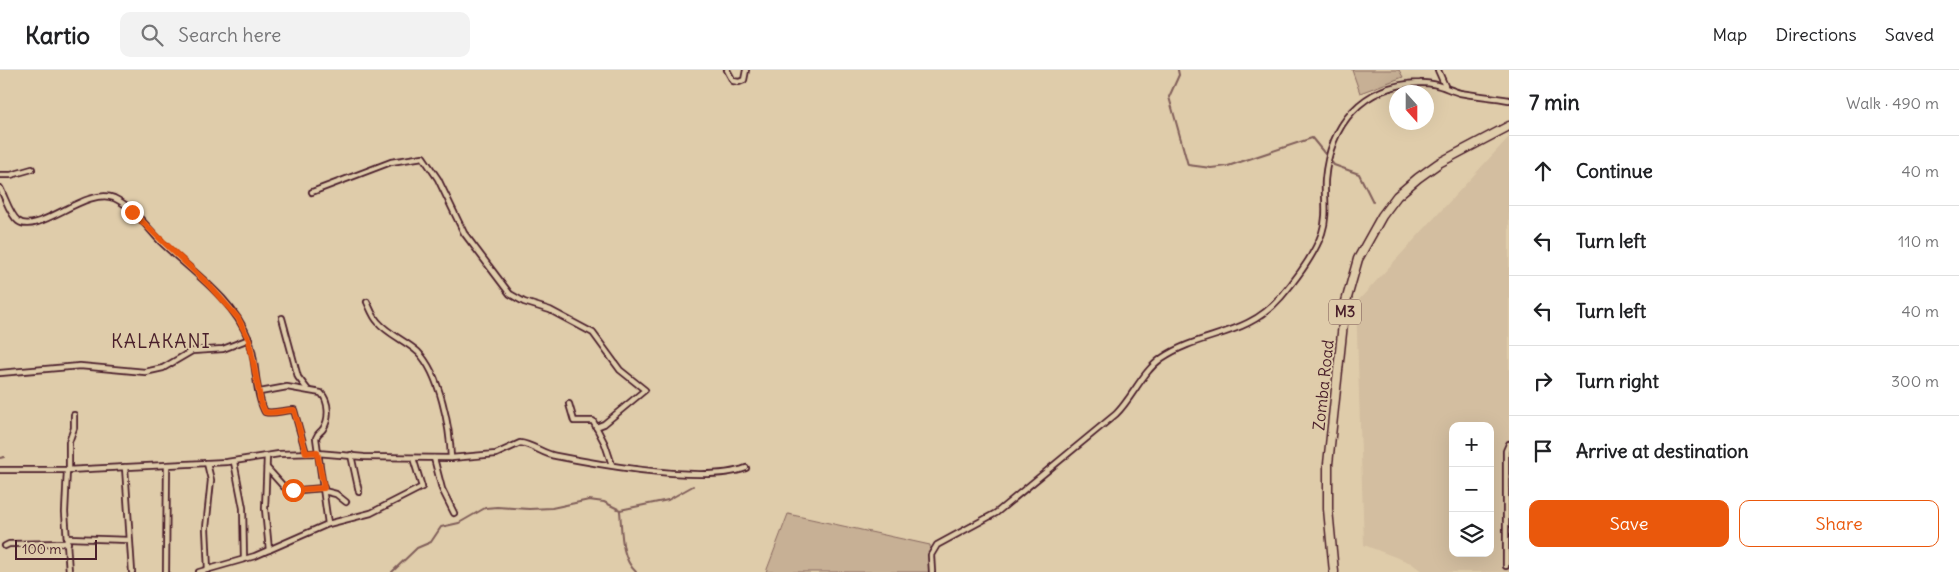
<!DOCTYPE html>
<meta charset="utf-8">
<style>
:root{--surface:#fff;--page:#f2f2f2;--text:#202124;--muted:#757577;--line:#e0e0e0;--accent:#ea580c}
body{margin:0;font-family:Delius,sans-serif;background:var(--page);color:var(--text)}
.controls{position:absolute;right:15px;bottom:15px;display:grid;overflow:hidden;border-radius:10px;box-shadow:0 5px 20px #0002}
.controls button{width:45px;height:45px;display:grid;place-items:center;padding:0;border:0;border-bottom:1px solid var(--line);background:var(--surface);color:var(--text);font:25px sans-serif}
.compass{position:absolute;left:1389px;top:15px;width:45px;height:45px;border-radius:50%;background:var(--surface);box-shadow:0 5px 20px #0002;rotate:159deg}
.scale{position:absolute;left:15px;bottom:12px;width:82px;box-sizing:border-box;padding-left:5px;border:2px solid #4a1f2b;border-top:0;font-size:14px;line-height:18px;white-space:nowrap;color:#4a1f2b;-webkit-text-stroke:4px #dfccaa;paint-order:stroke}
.stop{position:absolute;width:15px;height:15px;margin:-11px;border:4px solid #ea580c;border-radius:50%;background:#fff}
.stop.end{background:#ea580c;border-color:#fff;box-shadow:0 1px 5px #0008}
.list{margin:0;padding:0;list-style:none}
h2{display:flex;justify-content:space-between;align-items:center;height:65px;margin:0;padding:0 20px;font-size:21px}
h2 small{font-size:16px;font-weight:400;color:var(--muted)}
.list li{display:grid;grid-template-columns:32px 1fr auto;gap:15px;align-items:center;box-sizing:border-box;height:70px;padding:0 20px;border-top:1px solid var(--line)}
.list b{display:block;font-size:19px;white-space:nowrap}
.list em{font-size:16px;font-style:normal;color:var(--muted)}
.actions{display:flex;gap:10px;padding:15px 20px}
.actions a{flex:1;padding:11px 0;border:1px solid var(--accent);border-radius:10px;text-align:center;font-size:18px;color:var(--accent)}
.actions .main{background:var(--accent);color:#fff}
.icon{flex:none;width:28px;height:28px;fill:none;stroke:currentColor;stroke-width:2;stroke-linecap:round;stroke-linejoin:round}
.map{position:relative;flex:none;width:1509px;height:502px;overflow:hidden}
header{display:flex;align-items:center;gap:30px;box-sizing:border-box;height:70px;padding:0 25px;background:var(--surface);border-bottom:1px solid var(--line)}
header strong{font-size:24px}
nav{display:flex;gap:28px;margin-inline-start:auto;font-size:18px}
.search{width:350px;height:45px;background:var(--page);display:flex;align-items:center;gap:12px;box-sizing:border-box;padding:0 18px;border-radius:10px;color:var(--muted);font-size:19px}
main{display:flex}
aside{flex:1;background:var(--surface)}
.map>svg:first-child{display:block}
.built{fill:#d3bea0;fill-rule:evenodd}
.green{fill:#c7b095;stroke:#886860}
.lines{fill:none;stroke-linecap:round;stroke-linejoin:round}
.stream{stroke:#815f5a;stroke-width:2}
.minor-casing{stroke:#4a1f2b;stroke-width:8}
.trunk-casing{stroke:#4a1f2b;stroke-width:11}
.minor{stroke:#dfccaa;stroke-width:4.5}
.trunk{stroke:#dfccaa;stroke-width:8}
.route{stroke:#ea580c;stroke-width:6}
.labels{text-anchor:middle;stroke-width:4;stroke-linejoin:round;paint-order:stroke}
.shield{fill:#dfccaa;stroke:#775351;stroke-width:1}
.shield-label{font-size:15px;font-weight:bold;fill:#4a1f2b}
.street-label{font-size:16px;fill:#4a1f2b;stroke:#dfccaa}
.quarter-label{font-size:19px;letter-spacing:1px;fill:#4a1f2b;stroke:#dfccaa}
</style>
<header>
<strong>Kartio</strong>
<div class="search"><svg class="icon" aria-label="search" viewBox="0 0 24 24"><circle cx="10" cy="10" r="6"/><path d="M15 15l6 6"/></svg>Search here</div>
<nav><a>Map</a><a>Directions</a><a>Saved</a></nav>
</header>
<main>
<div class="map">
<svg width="1509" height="502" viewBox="0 0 1509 502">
<rect width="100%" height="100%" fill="#dfccaa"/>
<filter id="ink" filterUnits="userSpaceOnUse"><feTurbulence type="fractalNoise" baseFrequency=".02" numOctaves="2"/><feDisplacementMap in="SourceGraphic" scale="10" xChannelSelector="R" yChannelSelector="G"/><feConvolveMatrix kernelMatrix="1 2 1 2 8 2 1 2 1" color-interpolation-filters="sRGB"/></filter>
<g filter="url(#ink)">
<path class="built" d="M 1509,67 L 1509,502 L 1423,502 L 1411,493 L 1364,475 L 1356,233 ZM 1453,356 L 1490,356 L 1490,483 L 1453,483 Z"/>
<g class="green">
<polygon points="1352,0 1399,0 1403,7 1360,23"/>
<polygon points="788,444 930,475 932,502 766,502"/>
</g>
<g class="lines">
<g class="stream">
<polyline points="1178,0 1179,5 1169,27 1188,95 1211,98 1228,96 1312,68 1334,95 1359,104 1373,132"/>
<polyline points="0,388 4,387"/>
<path d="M 620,441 C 622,461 620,487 636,502"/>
<polyline points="392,502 417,478 431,472 441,457 459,453 485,438 497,437 529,439 552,438 589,430 604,432 620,440 668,430 693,416"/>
</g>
<defs>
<g id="minor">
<polyline points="727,0 733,11 739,12 744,10 746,0"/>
<polyline points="1438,0 1445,16"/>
<polyline points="0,105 11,105 32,99"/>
<path d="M 0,118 C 5,127 10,145 18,151 C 37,166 87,116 114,128 C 133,137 147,157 161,172 C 192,202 233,228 249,270 C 257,291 254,319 264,340 L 265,342 C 275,344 284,340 294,340 L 306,383"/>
<polyline points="312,122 391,92 423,87 438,109 464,163 510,224 524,232 550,240 593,263 620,300 645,320 604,354 596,357"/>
<path d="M 367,232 C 370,238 373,247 378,252 C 388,264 406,271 418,282 C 440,304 450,358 451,388"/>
<polyline points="282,248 298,307 308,320"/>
<polyline points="0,303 80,296 145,302 163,298 192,281 223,279 249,269"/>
<path d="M 260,322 L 287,317 L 321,323 C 329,331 330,349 323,359 C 320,363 318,362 316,368 L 328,454"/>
<polyline points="569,334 574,351 593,351 605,374 612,395"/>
<polyline points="351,385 359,422"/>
<polyline points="267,386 265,439 269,480"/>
<polyline points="434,388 442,419 454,443"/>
<polyline points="234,392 243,438 244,489"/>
<polyline points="207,393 211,410 206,458 208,500"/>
<polyline points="125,397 132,502"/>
<polyline points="267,398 284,417 300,420 324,418"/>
<path d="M 0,400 L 67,400 L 227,392 L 279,384 L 317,383 L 364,387 L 451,388 L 496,384 L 520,373 C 532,374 543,384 556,386 C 602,395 704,414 746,398"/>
<polyline points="67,400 65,442 69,502"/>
<polyline points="69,400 69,372 74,358 74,345"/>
<polyline points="324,421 336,424 346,432"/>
<polyline points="68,468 129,470"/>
<polyline points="5,476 9,474 68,473"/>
<polyline points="1506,496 1506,381 1509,374"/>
<polyline points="166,502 167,395"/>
<polyline points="199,502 255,486 328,454 371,443 422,417 413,388"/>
<path d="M 932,502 L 931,485 L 937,475 L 996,443 L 1116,344 C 1133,327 1142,302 1162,288 C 1202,261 1246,268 1281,227 C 1297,208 1314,186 1322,163 C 1328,145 1324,128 1325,110 C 1330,54 1362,15 1420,13 C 1435,12 1446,19 1460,23 C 1476,26 1493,27 1509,30"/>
</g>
<polyline id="trunk" points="1334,502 1328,439 1328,394 1345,235 1358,189 1382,146 1397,126 1418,108 1439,93 1509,56"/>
</defs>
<use href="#minor" class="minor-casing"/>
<use href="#trunk" class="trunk-casing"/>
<use href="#minor" class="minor"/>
<use href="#trunk" class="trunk"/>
</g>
</g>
<g class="lines" filter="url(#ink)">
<path class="route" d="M 132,142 L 208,214 L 238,248 L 249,270 L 261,333 L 265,342 C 275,344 284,340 294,340 L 306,383 L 317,382 L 324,418 L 293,420"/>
</g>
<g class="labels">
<rect class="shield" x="1329" y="229.5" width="32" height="25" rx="4"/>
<g class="shield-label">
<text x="1345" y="247">M3</text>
</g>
<g class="street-label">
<text transform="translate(1323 315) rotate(-84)" y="6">Zomba Road</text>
</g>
<g class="quarter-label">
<text x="161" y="278">KALAKANI</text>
</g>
</g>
</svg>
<div class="controls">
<button>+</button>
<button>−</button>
<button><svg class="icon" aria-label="layers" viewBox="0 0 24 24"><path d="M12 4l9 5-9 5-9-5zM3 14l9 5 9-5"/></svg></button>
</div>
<svg class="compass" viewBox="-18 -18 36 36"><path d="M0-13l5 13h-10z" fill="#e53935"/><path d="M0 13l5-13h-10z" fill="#757577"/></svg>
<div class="scale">100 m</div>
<div class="stop" style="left:293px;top:420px"></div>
<div class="stop end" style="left:132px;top:142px"></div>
</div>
<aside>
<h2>7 min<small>Walk · 490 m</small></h2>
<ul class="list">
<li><svg class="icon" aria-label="ahead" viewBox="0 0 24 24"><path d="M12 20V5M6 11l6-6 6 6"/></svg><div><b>Continue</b></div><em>40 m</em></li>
<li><svg class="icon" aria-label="left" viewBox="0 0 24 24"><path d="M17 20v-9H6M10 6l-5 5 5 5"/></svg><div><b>Turn left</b></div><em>110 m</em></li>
<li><svg class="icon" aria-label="left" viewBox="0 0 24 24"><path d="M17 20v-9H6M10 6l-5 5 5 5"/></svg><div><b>Turn left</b></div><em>40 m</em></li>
<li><svg class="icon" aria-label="right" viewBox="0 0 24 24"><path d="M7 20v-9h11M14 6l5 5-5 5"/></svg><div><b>Turn right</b></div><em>300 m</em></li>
<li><svg class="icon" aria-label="arrive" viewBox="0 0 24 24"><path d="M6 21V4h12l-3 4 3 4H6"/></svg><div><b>Arrive at destination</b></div></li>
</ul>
<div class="actions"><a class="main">Save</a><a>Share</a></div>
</aside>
</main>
